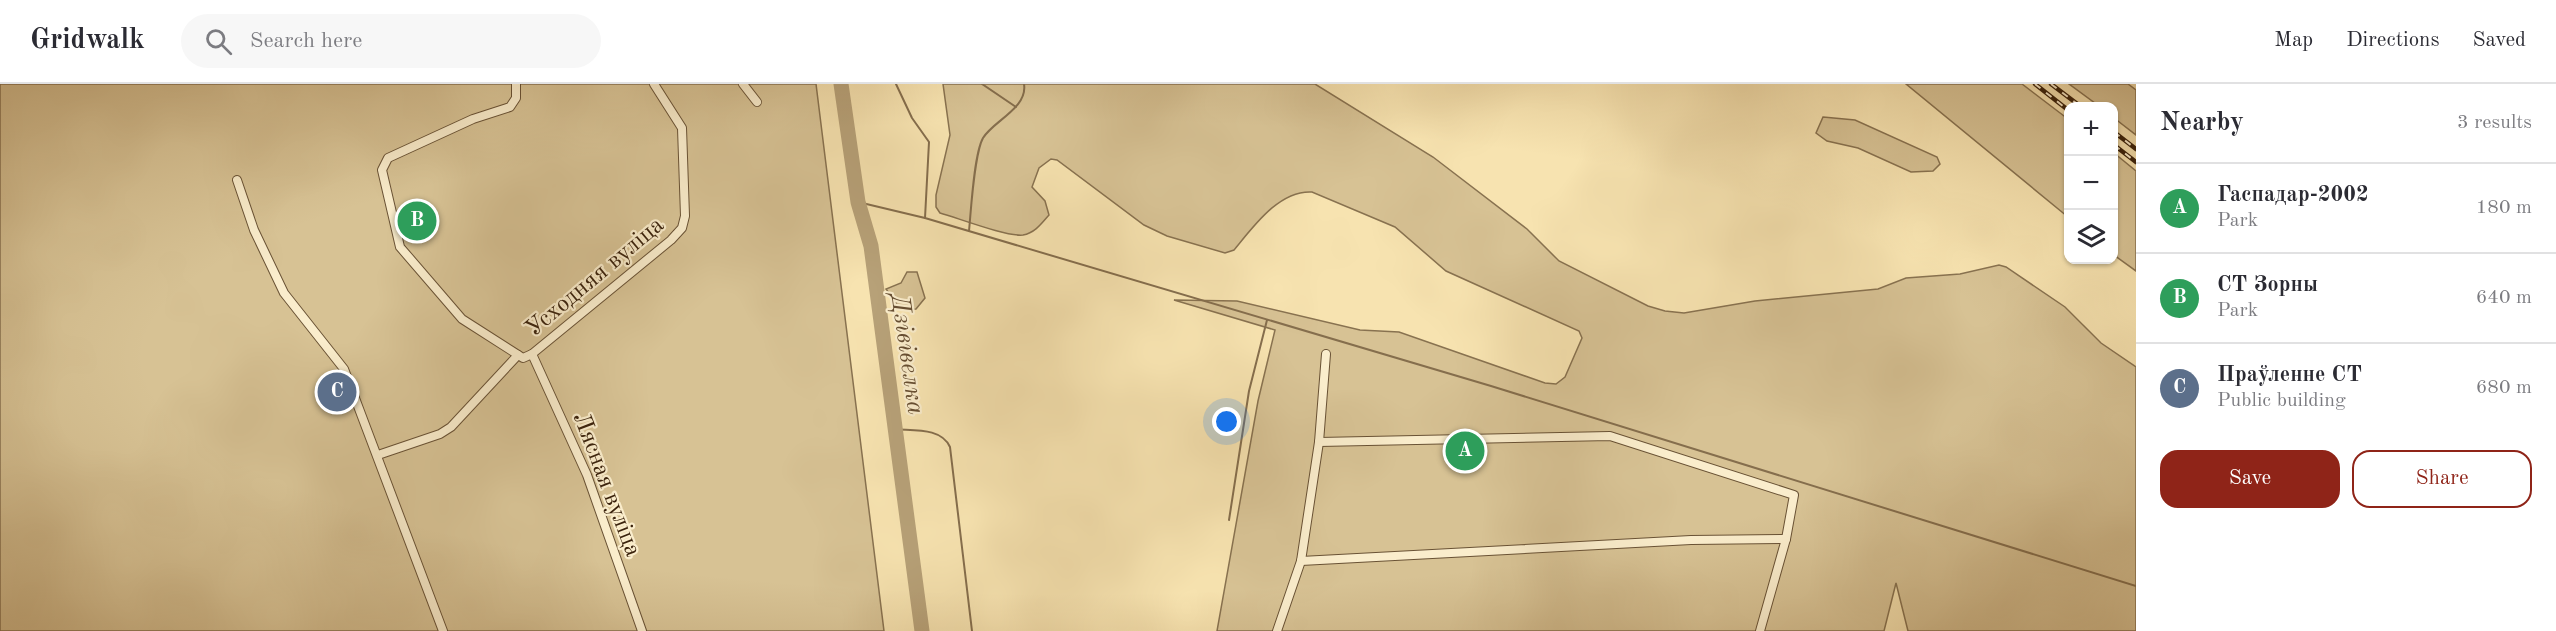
<!DOCTYPE html>
<meta charset="utf-8">
<style>
:root{--surface:#fff;--page:#f7f7f7;--text:#2b2b33;--muted:#7c7c81;--line:#e1e1e2;--accent:#8f2418}
body{margin:0;font-family:"Old Standard TT",serif;background:var(--page);color:var(--text)}
.controls{position:absolute;right:18px;top:18px;display:grid;overflow:hidden;border-radius:12px;box-shadow:0 2px 4px #0004}
.controls button{width:54px;height:54px;display:grid;place-items:center;padding:0;border:0;border-bottom:2px solid var(--line);background:var(--surface);color:var(--text);font:30px sans-serif}
.you{position:absolute;left:1227px;top:338px;width:21px;height:21px;margin:-15px;border:4px solid #fff;border-radius:50%;background:#1a73e8;box-shadow:0 0 0 9px #1a73e833}
.badge{display:grid;place-items:center;width:39px;height:39px;border-radius:50%;background:var(--accent);color:#fff;font-size:20px;font-weight:700}
.pin{position:absolute;translate:-50% -50%;border:3px solid #fff;box-shadow:0 2px 6px #0006}
.list{margin:0;padding:0;list-style:none}
h2{display:flex;justify-content:space-between;align-items:center;height:78px;margin:0;padding:0 24px;font-size:26px}
h2 small{font-size:20px;font-weight:400;color:var(--muted)}
.list li{display:grid;grid-template-columns:39px 1fr auto;gap:18px;align-items:center;box-sizing:border-box;height:90px;padding:0 24px;border-top:2px solid var(--line)}
.list b{display:block;font-size:22px;white-space:nowrap}
.list p{margin:0;font-size:20px;white-space:nowrap;color:var(--muted)}
.list em{font-size:20px;font-style:normal;color:var(--muted)}
.actions{display:flex;gap:12px;padding:18px 24px}
.actions a{flex:1;padding:14px 0;border:2px solid var(--accent);border-radius:18px;text-align:center;font-size:21px;color:var(--accent)}
.actions .main{background:var(--accent);color:#fff}
.icon{flex:none;width:33px;height:33px;fill:none;stroke:currentColor;stroke-width:2;stroke-linecap:round;stroke-linejoin:round}
.map{position:relative;flex:none;width:2136px;height:547px;overflow:hidden}
header{display:flex;align-items:center;gap:36px;box-sizing:border-box;height:84px;padding:0 30px;background:var(--surface);border-bottom:2px solid var(--line)}
header strong{font-size:28px}
nav{display:flex;gap:33px;margin-inline-start:auto;font-size:21px}
.search{width:420px;height:54px;background:var(--page);display:flex;align-items:center;gap:15px;box-sizing:border-box;padding:0 21px;border-radius:33px;color:var(--muted);font-size:22px}
main{display:flex}
aside{flex:1;background:var(--surface)}
.map>svg:first-child{display:block}
.green{fill:#d7c294;stroke:#887250;stroke-width:1.5}
.lines{fill:none;stroke-linecap:round;stroke-linejoin:round}
.stream{stroke:#856e4d;stroke-width:2}
.river{stroke:#b7a178;stroke-width:15}
.street-casing{stroke:#695235;stroke-width:10}
.street{stroke:#faedcc;stroke-width:8}
.rail-casing{stroke:#3a220c;stroke-width:4.5}
.rail{stroke:#faedcc;stroke-width:2;stroke-dasharray:7;stroke-linecap:butt}
.labels{text-anchor:middle;stroke-width:4.5;stroke-linejoin:round;paint-order:stroke}
.street-label{font-size:24px;fill:#3a220c;stroke:#faedcc}
.water-label{font-size:26px;font-style:italic;fill:#664e32;stroke:#faedcc}
</style>
<header>
<strong>Gridwalk</strong>
<div class="search"><svg class="icon" aria-label="search" viewBox="0 0 24 24"><circle cx="10" cy="10" r="6"/><path d="M15 15l6 6"/></svg>Search here</div>
<nav><a>Map</a><a>Directions</a><a>Saved</a></nav>
</header>
<main>
<div class="map">
<svg width="2136" height="547" viewBox="0 0 2136 547">
<rect width="100%" height="100%" fill="#f7e3b0"/>
<filter id="stains"><feTurbulence type="fractalNoise" baseFrequency=".00333" numOctaves="4"/><feColorMatrix values="0 0 0 0 .2 0 0 0 0 .09 0 0 0 0 .02 0 0 0 .5 -.17"/></filter>
<radialGradient id="worn" r=".72"><stop offset=".6" stop-color="#630" stop-opacity="0"/><stop offset="1" stop-color="#630" stop-opacity=".3"/></radialGradient>
<g class="green">
<polygon points="0,0 816,0 884,547 0,547"/>
<path d="M 943,0 L 1315,0 L 1433,73 L 1527,145 L 1559,177 L 1648,222 L 1665,227 L 1684,229 L 1755,217 L 1878,205 L 1906,194 L 1960,190 L 1999,181 L 2006,183 L 2065,223 L 2101,259 L 2136,283 L 2136,547 L 1908,547 L 1896,499 L 1884,547 L 1217,547 L 1258,317 L 1275,246 L 1174,216 L 1237,217 L 1360,246 L 1399,248 L 1545,299 L 1556,300 L 1565,293 L 1582,254 L 1579,247 L 1446,187 L 1395,143 L 1312,108 C 1279,106 1253,143 1234,166 L 1225,169 L 1167,152 L 1144,141 L 1057,76 L 1051,75 L 1039,84 L 1032,103 L 1045,117 L 1049,131 C 1042,139 1035,149 1023,151 C 1007,153 958,134 940,129 L 936,123 L 936,111 L 950,51 Z"/>
<polygon points="1906,0 2022,0 2068,35 2068,133"/>
<polygon points="2069,0 2128,0 2136,6 2136,51 2114,34 2114,22 2099,22"/>
<polygon points="1823,33 1855,36 1937,73 1940,80 1933,87 1911,88 1858,64 1827,57 1816,49"/>
<polygon points="2114,69 2136,87 2136,187 2114,171"/>
<polygon points="907,188 917,188 925,214 916,225 901,226 886,205 901,199"/>
</g>
<g class="lines">
<g class="stream">
<polyline points="896,0 912,34 929,58 925,134"/>
<polyline points="982,0 1016,23"/>
<polyline points="858,118 925,134 1491,302 2136,502"/>
<path d="M 969,147 C 971,127 974,70 983,54 C 993,37 1028,24 1024,0"/>
<path d="M 893,345 C 913,347 941,343 950,363 L 972,547"/>
<polyline points="1229,436 1249,307 1267,236"/>
</g>
<polyline class="river" points="841,0 858,118 871,162 922,547"/>
<defs>
<g id="street">
<polyline points="516,0 516,14 510,23 473,35 388,74 382,86 400,163 462,235 523,274 532,270 671,156 682,144 685,132 682,44 654,0"/>
<polyline points="743,0 757,18"/>
<polyline points="237,96 254,146 284,209 344,285 443,547"/>
<polyline points="532,270 587,391 642,547"/>
<polyline points="1319,358 1610,352 1794,411 1786,455 1760,547"/>
<polyline points="378,371 440,350 451,343 518,271"/>
<polyline points="1301,477 1691,456 1786,455"/>
<polyline points="1277,547 1301,477 1319,358 1326,270"/>
</g>
</defs>
<use href="#street" class="street-casing"/>
<use href="#street" class="street"/>
<defs>
<g id="rail">
<polyline points="2035,0 2068,26"/>
<polyline points="2051,0 2080,22"/>
<polyline points="2114,48 2136,65"/>
<polyline points="2114,61 2136,78"/>
</g>
</defs>
<use href="#rail" class="rail-casing"/>
<use href="#rail" class="rail"/>
</g>
<g class="labels">
<g class="street-label">
<text transform="translate(594 192) rotate(-40)" y="8">Усходняя вуліца</text>
<text transform="translate(608 400) rotate(69)" y="8">Лясная вуліца</text>
</g>
<g class="water-label">
<text transform="translate(909 270) rotate(82)" y="9">Дзівівелка</text>
</g>
</g>
<rect width="100%" height="100%" filter="url(#stains)"/>
<rect width="100%" height="100%" fill="url(#worn)"/>
</svg>
<div class="controls">
<button>+</button>
<button>−</button>
<button><svg class="icon" aria-label="layers" viewBox="0 0 24 24"><path d="M12 4l9 5-9 5-9-5zM3 14l9 5 9-5"/></svg></button>
</div>
<div class="you"></div>
<div class="pin badge" style="left:1465px;top:367px;background:#2e9e5b">A</div>
<div class="pin badge" style="left:417px;top:137px;background:#2e9e5b">B</div>
<div class="pin badge" style="left:337px;top:308px;background:#5c6f8a">C</div>
</div>
<aside>
<h2>Nearby<small>3 results</small></h2>
<ul class="list">
<li><span class="badge" style="background:#2e9e5b">A</span><div><b>Гаспадар-2002</b><p>Park</p></div><em>180 m</em></li>
<li><span class="badge" style="background:#2e9e5b">B</span><div><b>СТ Зорны</b><p>Park</p></div><em>640 m</em></li>
<li><span class="badge" style="background:#5c6f8a">C</span><div><b>Праўленне СТ</b><p>Public building</p></div><em>680 m</em></li>
</ul>
<div class="actions"><a class="main">Save</a><a>Share</a></div>
</aside>
</main>
